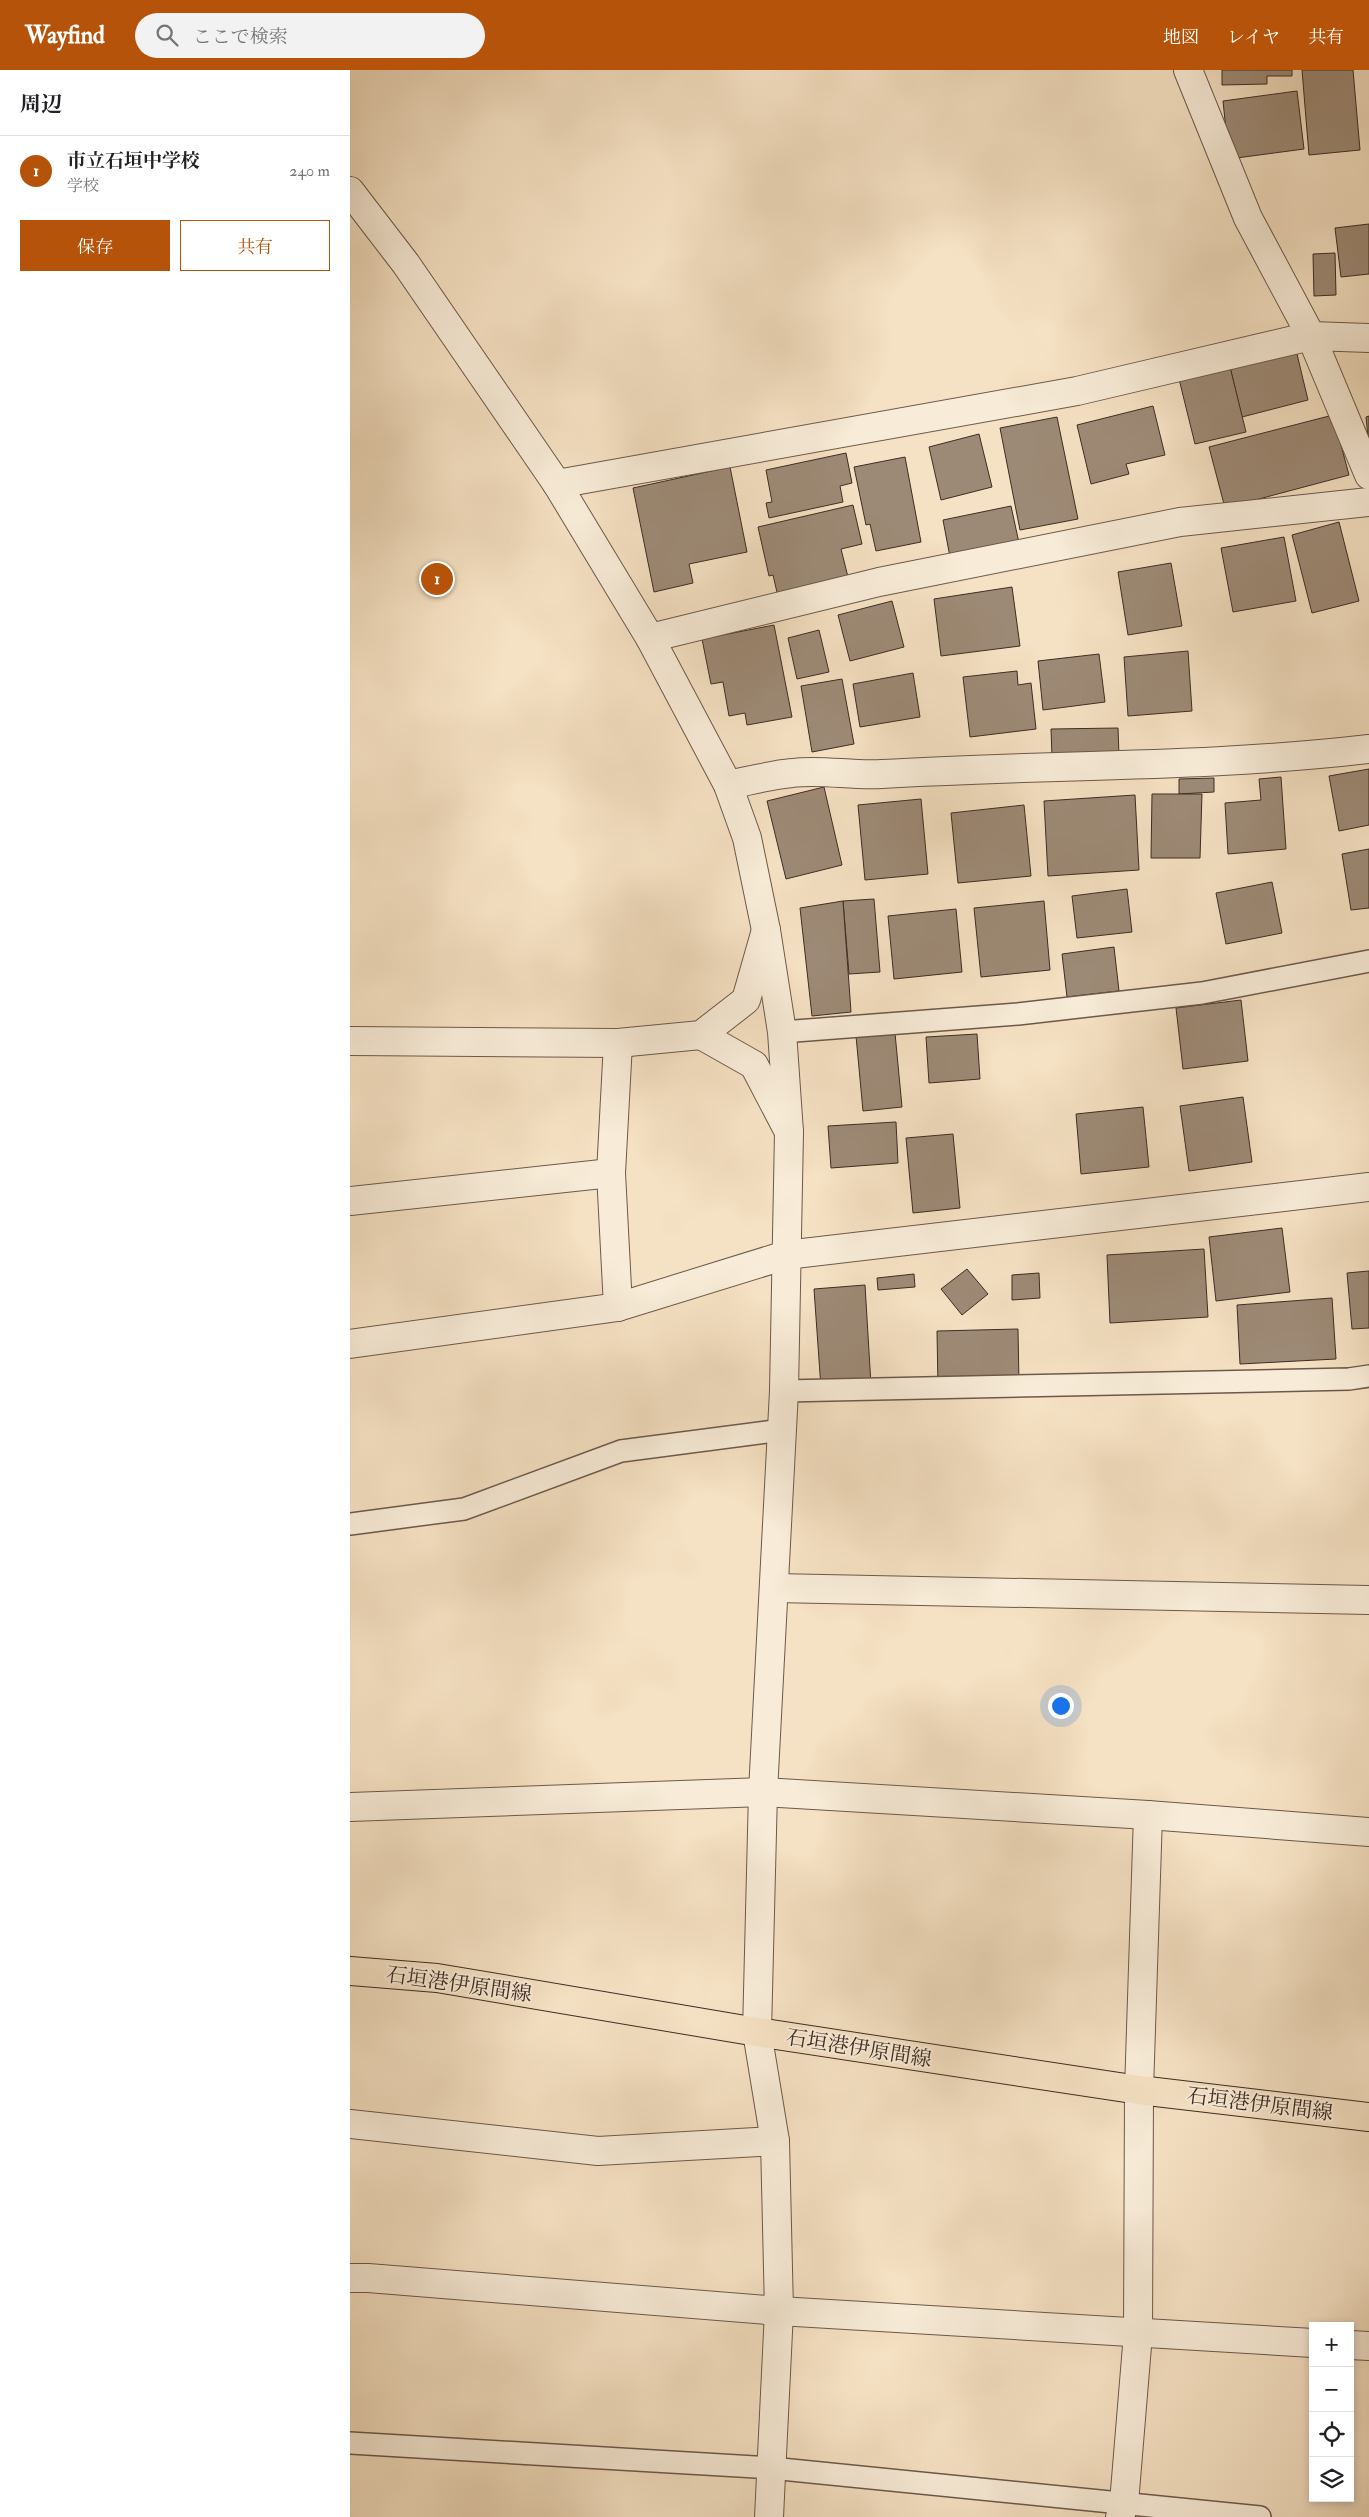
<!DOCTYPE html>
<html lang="ja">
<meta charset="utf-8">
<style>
:root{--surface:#fff;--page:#f2f2f2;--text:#202124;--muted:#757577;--line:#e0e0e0;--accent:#b45309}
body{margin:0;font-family:"IM FELL Double Pica","Noto Serif JP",serif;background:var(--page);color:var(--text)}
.controls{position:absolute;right:15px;bottom:15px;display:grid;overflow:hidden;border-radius:0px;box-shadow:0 2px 8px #0003}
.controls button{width:45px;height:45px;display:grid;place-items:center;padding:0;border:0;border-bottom:1px solid var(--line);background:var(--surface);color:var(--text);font:25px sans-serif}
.you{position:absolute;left:710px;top:1635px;width:18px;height:18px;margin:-12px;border:4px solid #fff;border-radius:50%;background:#1a73e8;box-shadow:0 0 0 8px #1a73e833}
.badge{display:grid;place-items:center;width:32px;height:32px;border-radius:50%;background:var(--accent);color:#fff;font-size:16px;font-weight:700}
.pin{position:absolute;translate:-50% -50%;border:2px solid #fff;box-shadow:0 1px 5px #0006}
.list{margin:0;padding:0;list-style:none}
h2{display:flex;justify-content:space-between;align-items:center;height:65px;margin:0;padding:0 20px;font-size:21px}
h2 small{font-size:16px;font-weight:400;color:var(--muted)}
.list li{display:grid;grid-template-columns:32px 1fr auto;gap:15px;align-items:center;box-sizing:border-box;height:70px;padding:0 20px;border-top:1px solid var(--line)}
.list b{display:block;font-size:19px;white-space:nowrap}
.list p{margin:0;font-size:16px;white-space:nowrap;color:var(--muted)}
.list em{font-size:16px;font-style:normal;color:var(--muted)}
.actions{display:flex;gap:10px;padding:15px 20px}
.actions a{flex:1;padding:11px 0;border:1px solid var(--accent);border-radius:0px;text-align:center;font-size:18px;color:var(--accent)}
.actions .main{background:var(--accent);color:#fff}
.icon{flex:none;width:28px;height:28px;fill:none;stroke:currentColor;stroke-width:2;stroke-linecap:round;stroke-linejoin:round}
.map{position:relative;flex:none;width:1019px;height:2447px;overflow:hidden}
header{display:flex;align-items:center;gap:30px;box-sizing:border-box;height:70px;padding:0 25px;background:var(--accent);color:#fff}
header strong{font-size:24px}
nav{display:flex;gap:28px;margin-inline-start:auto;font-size:18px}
.search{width:350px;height:45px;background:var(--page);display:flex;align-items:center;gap:12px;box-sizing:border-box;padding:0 18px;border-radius:28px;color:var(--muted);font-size:19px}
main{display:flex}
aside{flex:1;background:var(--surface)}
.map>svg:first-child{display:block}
.building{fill:#9d8a76;stroke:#3e2c23}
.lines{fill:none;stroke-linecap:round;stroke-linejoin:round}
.service-casing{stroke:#6c594b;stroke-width:24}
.minor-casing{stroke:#6c594b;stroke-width:30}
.tertiary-casing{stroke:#6c594b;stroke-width:30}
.primary-casing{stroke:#3e2c23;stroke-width:30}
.service{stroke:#f8ecd8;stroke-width:21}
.minor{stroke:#f8ecd8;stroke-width:28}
.tertiary{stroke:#f8ecd8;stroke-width:28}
.primary{stroke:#f5e1c3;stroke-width:28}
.labels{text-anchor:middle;stroke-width:4;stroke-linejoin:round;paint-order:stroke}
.street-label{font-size:21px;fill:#3e2c23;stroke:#f8ecd8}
</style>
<header>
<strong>Wayfind</strong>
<div class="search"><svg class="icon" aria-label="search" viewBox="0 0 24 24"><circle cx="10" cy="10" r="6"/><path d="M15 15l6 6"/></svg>ここで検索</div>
<nav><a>地図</a><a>レイヤ</a><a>共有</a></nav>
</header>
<main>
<aside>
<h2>周辺<small></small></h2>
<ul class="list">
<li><span class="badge">1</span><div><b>市立石垣中学校</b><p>学校</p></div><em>240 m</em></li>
</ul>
<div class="actions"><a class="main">保存</a><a>共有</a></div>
</aside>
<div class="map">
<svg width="1019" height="2447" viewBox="0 0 1019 2447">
<rect width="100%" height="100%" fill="#f5e1c3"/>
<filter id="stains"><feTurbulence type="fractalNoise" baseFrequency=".004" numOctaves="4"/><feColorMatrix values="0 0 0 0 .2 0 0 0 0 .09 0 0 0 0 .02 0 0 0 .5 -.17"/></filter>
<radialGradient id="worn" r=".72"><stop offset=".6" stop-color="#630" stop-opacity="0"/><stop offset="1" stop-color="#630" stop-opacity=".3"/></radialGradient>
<g class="building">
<polygon points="872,0 942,0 942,6 917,6 917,14 872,15"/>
<polygon points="952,0 1003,0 1010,80 959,85"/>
<polygon points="947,21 954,79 879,89 873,31"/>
<polygon points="1019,154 1019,204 991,207 985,158"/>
<polygon points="985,183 986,225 964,226 963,184"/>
<polygon points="946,280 958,330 892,347 880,297"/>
<polygon points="880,297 896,362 845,374 829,309"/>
<polygon points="803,336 815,385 776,394 779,404 741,414 727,355"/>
<polygon points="983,345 999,405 875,438 859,377"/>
<polygon points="1019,346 1019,378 1016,347"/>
<polygon points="707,347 728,449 670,460 650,358"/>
<polygon points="629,364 642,417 591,430 579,377"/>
<polygon points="496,383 502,413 490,416 493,432 419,448 416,433 422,432 416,400"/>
<polygon points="555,387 571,472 526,481 520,454 516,455 504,397"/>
<polygon points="380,397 397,482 339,494 343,513 304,522 283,418"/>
<polygon points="503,435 512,474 491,479 500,515 429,531 423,505 419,506 408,457"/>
<polygon points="661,436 669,473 600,487 593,450"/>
<polygon points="989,452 1009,531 962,543 942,465"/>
<polygon points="934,467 946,531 883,542 871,478"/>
<polygon points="821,493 832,556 778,565 768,502"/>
<polygon points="662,517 670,576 591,586 584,529"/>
<polygon points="542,531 554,577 500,591 488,545"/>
<polygon points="424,555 442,647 397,655 395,643 379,646 373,612 361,614 352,569"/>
<polygon points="469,560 479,602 447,609 438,568"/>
<polygon points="838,581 842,641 778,646 774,587"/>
<polygon points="749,584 755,632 693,640 688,591"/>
<polygon points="667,601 668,615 681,613 686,659 620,667 613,607"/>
<polygon points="563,603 570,647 510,657 503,614"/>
<polygon points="492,609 504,674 462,682 451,616"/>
<polygon points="768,658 769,685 702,687 701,659"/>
<polygon points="1019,699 1019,755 989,761 979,706"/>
<polygon points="931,707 936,779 878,784 875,733 911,730 909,709"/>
<polygon points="864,708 864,722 829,724 829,709"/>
<polygon points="474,717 492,795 436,809 417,731"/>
<polygon points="802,724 852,724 850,788 801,788"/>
<polygon points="785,725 789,800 698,806 694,731"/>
<polygon points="571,729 578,804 515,810 508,735"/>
<polygon points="674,735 681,806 608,813 601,743"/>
<polygon points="1019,779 1019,838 1001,840 992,784"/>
<polygon points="922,812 932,863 876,874 866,823"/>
<polygon points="777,819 782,862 727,868 722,826"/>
<polygon points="524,829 530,902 499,904 493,831"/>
<polygon points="493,831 501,942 462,946 450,838"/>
<polygon points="694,831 700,900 631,907 624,838"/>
<polygon points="606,839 612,902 544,909 538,846"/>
<polygon points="764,877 769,921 717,927 712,884"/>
<polygon points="891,930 898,991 833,999 826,938"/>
<polygon points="545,963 552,1037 513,1041 506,966"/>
<polygon points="627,964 630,1009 579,1013 576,967"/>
<polygon points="893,1027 902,1092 839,1101 830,1036"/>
<polygon points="793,1037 799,1097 731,1104 726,1044"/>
<polygon points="546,1052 548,1093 481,1098 478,1056"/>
<polygon points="603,1064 610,1138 563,1143 556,1068"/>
<polygon points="932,1158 940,1222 866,1231 859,1167"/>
<polygon points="854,1179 858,1247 760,1253 757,1185"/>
<polygon points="617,1199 638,1224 612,1245 591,1219"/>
<polygon points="1019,1201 1019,1258 1002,1259 997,1203"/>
<polygon points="689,1203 690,1228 662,1230 662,1205"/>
<polygon points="564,1204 565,1217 528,1220 527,1208"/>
<polygon points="515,1215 521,1315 471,1318 464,1219"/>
<polygon points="982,1228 986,1289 890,1294 887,1235"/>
<polygon points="668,1259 669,1315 588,1317 587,1261"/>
</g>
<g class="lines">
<defs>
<g id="service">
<polyline points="432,962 668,944 852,923 1019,891"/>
<polyline points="434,1321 999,1309 1019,1306"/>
<polyline points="0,1454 114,1439 271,1381 432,1360"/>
<polyline points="0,2373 421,2398 910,2447"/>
</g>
<g id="minor">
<polyline points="838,0 898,148 961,266 1019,405"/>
<polyline points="207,414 727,321 961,266 1019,268"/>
<polyline points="300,568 529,512 830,452 1019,432"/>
<path d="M 378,715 C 399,711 420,705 442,703 C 471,699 502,706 532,704 C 694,694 857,698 1019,679"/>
<polyline points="351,965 404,995 439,1062"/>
<polyline points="0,971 268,973 351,965 396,930 416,860"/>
<polyline points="268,973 261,1103 268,1237"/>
<polyline points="0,1131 261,1103"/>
<polyline points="425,1518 1019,1530"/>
<polyline points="0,1737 413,1722 798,1745 1019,1762"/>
<polyline points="0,2054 248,2081 425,2071"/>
<polyline points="0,2208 18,2208 429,2241 963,2273"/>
<polyline points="1000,2275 1019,2276"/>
<polyline points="770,2447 774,2433 788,2264 789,2020 798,1745"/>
</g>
<g id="tertiary">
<polyline points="0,121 56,194 207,414 300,568 378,715 397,768 416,860 432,962 439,1062 434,1321 413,1722 407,1962 425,2071 429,2241 419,2447"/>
<polyline points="0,1274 268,1237 436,1185 1019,1117"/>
</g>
<polyline id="primary" points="0,1901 87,1908 407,1962 789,2020 1019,2047"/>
</defs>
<use href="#service" class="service-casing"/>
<use href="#minor" class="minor-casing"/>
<use href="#tertiary" class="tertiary-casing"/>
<use href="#primary" class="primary-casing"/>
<use href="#service" class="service"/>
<use href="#minor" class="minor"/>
<use href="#tertiary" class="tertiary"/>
<use href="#primary" class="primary"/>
</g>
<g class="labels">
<g class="street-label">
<text transform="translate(109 1914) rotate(8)" y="7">石垣港伊原間線</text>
<text transform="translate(509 1978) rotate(9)" y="7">石垣港伊原間線</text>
<text transform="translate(910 2034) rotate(7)" y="7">石垣港伊原間線</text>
</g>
</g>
<rect width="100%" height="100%" filter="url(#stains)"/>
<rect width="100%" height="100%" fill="url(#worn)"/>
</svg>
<div class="controls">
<button>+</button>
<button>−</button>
<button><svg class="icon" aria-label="locate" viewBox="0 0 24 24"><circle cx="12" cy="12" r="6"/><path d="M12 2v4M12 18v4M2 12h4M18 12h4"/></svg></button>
<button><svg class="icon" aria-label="layers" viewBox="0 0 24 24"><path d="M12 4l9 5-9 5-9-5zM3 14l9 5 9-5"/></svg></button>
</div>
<div class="you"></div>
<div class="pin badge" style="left:87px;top:509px">1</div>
</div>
</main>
